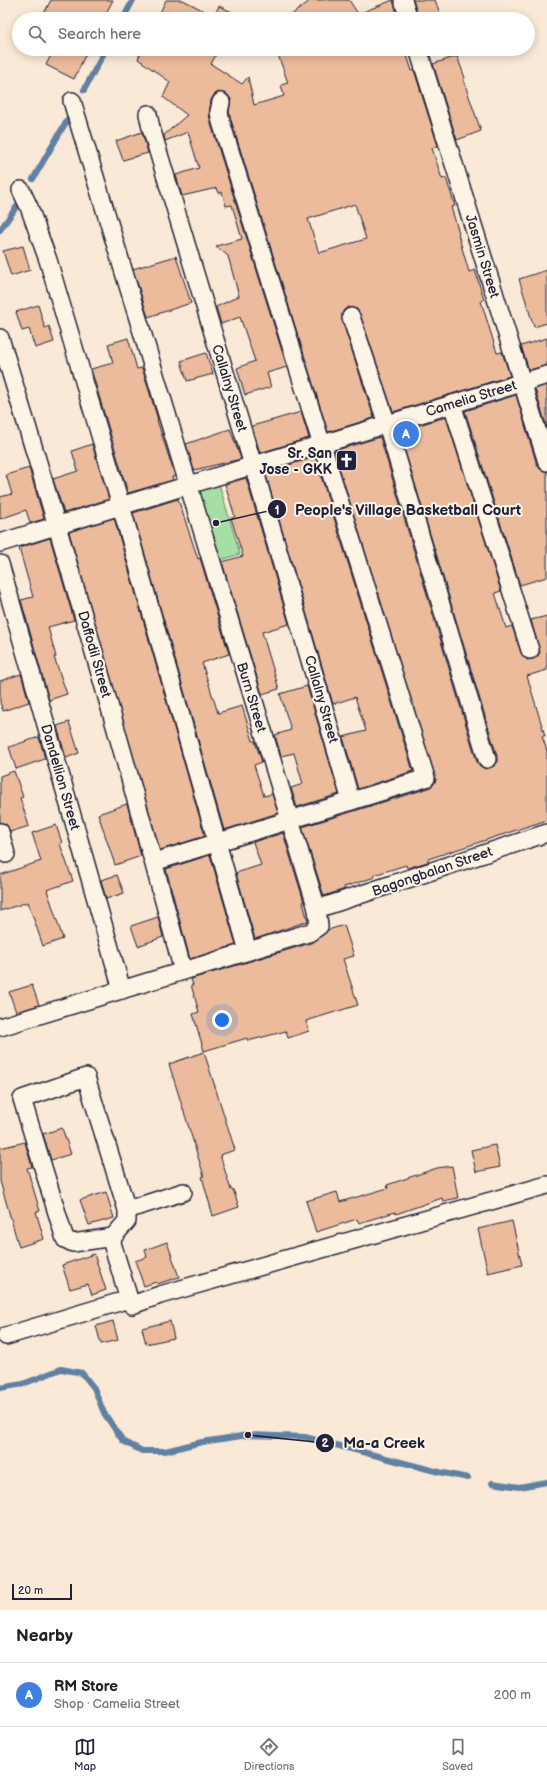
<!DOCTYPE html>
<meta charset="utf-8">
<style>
:root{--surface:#fff;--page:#f6f6f6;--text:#202124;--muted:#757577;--line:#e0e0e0;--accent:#22223b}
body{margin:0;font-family:"Balsamiq Sans",sans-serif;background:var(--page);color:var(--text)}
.scale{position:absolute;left:12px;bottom:10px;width:60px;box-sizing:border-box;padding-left:4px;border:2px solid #22223b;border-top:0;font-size:11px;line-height:14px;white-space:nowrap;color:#22223b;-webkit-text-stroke:3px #fcf5e5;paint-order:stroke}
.you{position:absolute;left:222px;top:1020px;width:14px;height:14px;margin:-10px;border:3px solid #fff;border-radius:50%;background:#1a73e8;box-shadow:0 0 0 6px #1a73e833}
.badge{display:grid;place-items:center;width:26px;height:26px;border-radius:50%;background:var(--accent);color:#fff;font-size:13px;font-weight:700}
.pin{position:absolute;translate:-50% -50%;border:2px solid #fff;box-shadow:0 1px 4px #0006}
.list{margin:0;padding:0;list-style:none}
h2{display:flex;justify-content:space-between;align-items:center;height:52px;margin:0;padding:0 16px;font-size:17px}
h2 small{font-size:13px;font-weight:400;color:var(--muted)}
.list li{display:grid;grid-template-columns:26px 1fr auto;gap:12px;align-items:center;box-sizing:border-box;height:64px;padding:0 16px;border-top:1px solid var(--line)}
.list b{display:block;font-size:15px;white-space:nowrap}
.list p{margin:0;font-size:13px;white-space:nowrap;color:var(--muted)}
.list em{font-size:13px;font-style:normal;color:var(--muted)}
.icon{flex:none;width:22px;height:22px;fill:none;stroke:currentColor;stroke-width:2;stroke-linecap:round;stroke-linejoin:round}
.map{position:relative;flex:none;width:547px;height:1610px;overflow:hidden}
.search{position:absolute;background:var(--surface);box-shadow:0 2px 10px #0003;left:12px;right:12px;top:12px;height:44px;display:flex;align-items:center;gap:10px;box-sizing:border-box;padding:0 14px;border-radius:22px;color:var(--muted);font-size:15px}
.sheet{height:116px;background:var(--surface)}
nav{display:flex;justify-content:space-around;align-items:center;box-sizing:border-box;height:56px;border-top:1px solid var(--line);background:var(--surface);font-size:11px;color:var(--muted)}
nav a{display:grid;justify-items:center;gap:2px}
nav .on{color:var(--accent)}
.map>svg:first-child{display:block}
.green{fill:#a5dfa4;stroke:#648070}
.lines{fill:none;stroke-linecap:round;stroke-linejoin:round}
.stream{stroke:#6181a3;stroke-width:6}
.building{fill:#ecbb9c;stroke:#22223b;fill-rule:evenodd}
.street-casing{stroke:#22223b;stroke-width:20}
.street{stroke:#fcf5e5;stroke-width:17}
.labels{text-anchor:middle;stroke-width:4;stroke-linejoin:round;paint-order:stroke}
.street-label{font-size:14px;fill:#22223b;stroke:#fcf5e5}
.poi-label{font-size:14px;font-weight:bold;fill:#22223b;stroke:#fcf5e5;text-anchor:end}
.leader{fill:none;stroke:#22223b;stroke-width:1.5}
.callout-dot{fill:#22223b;stroke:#fcf5e5;stroke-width:1.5}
.mark-label{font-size:12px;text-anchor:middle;font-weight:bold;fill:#fff}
.callout-label{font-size:15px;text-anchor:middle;font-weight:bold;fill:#22223b;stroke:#fcf5e5;stroke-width:4;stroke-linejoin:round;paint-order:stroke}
</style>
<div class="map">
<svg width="547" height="1610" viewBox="0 0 547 1610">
<rect width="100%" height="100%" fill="#f9e9d6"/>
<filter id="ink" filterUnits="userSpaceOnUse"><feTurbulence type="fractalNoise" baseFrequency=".025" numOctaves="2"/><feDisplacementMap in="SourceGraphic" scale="8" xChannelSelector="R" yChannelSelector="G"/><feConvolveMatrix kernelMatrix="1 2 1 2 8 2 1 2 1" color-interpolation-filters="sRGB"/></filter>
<g filter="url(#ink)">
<polygon class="green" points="219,484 240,554 214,562 192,492"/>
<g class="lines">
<g class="stream">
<polyline points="123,19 133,0"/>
<polyline points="84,90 106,49"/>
<polyline points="33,179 69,117"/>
<polyline points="0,230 20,202"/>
<polyline points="0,1388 23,1384 61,1369 82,1373 94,1388 104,1413 123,1441 142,1451 165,1451 202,1442 248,1435 305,1437 439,1472 468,1478"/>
<polyline points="492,1483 519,1487 547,1482"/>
</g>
</g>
<g class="building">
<polygon points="51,0 113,0 103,19 41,19"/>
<polygon points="166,0 183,0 214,16 219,6 236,14 234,19 157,19"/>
<polygon points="311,0 349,0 358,14 393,0 399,19 292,19 290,16"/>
<polygon points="413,0 435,0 442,19 419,19"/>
<polygon points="54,49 88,49 74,79 46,65"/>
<path d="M 142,49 L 219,49 L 211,64 L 242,84 L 248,77 L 254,105 L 284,96 L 281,85 L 288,83 L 276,49 L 405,49 L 412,71 L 414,70 L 438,146 L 432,148 L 442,179 L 446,178 L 455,206 L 451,207 L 459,233 L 458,234 L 469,272 L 475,270 L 484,300 L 481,301 L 497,353 L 502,352 L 510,376 L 393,412 L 360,314 L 357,309 L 348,307 L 343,311 L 342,320 L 374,418 L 328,432 L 231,120 L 229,112 L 231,99 L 227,94 L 218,92 L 214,95 L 211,100 L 209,114 L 211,124 L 287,367 L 267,373 L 271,387 L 245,395 L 237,368 L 255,361 L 240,317 L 221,324 L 216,307 L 239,296 L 228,256 L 216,246 L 242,239 L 232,205 L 226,206 L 222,192 L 219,193 L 217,188 L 182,196 L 176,175 L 199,168 L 188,132 L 165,141 L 164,135 L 187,115 L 163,97 L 170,82 L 138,59 ZM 355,204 L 366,239 L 319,253 L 308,219 Z"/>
<polygon points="457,56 465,78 463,79 481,131 457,140 433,64"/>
<polygon points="142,132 148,153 123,160 116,141"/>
<polygon points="23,246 30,270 11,276 3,251"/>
<polygon points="176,256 191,303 148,317 133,269"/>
<polygon points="547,270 547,323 534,327 519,279"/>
<polygon points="38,305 45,328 49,326 54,342 35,348 29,329 22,331 16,312"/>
<polygon points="128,338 137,369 142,368 158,420 157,420 175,476 172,477 173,480 128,493 91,369 113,363 108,344"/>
<polygon points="547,338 547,365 529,370 521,346"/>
<polygon points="206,353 213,374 187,381 181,361"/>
<polygon points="547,385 547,428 535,389"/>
<polygon points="516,395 537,465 541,470 547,472 547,577 520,585 465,411"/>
<polygon points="301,412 309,438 260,453 252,426"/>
<polygon points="446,417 501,591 495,593 506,628 512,626 521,653 527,660 533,659 538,656 540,652 531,620 547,616 547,670 527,676 545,736 542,736 547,751 547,820 428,859 428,862 424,863 407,868 406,865 374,875 375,877 344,887 345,889 324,896 302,827 429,788 434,784 436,780 334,451 380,437 477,762 480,766 485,769 494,766 497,762 497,756 399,431"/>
<polygon points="230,429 241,459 194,470 186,444"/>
<polygon points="92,444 109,499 64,513 53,479 78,471 72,451"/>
<polygon points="315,457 413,771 358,789 343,737 366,731 355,697 333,704 265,472"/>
<polygon points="29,468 44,519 30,523 26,510 0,519 0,497 12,494 6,475"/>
<polygon points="246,478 289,624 262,632 279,689 262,694 222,562 243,556 231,518 235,517 225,484"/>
<polygon points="178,499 198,559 200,558 229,654 202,663 218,713 242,706 253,741 255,741 262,762 254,765 264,796 272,794 278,813 224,830 133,513"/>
<polygon points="114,518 205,836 160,850 69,532"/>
<polygon points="50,538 74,620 48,627 56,657 54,657 67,694 49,700 21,600 33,597 19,548"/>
<polygon points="21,674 29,702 3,711 0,702 0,681"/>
<polygon points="307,686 339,794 297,807 291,788 303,784 294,753 281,756 275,735 291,730 280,694"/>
<polygon points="69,722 79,753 66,758 57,726"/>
<polygon points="39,737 45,759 16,769 9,747"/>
<polygon points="14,771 23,797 20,798 29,826 10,832 7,825 0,822 0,776"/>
<polygon points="127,804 141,856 115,865 98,814"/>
<polygon points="56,825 62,843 60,844 73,881 47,890 63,939 43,946 28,902 0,911 0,875 41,861 32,833"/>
<polygon points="283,833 304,902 303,903 308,921 255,939 236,873 261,865 253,842"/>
<polygon points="210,855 236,945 190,959 166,869"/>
<polygon points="117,875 124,893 106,899 101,880"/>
<polygon points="158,917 163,937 138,946 131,926"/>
<polygon points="344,925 354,956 343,959 358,1005 306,1021 309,1031 288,1038 286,1031 248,1041 247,1038 204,1051 193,1014 199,1012 191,985 193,985 191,979 314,942 328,930"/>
<polygon points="32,985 39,1005 16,1012 9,992"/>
<polygon points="204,1052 235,1150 220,1155 231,1190 233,1189 239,1207 213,1216 202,1177 204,1176 169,1064"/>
<polygon points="62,1128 71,1154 51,1160 43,1134"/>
<polygon points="25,1142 32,1167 27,1168 40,1211 36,1212 44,1239 19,1247 0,1181 0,1148"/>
<polygon points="495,1145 500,1167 476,1172 471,1150"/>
<polygon points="452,1166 458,1198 443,1201 442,1198 396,1214 395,1212 359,1223 357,1219 316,1232 306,1201 337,1192 340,1202 388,1188 387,1185 437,1168"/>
<polygon points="106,1192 114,1218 89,1225 80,1200"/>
<polygon points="512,1221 522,1265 488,1273 478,1229"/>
<polygon points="167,1242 179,1277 157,1284 156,1282 144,1286 135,1261 147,1257 145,1250"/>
<polygon points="94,1254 106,1290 92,1295 88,1284 70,1289 62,1265"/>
<polygon points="113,1321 118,1340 101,1344 96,1326"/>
<polygon points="170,1321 174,1338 146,1344 142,1328"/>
</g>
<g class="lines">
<defs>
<g id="street">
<polyline points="403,0 409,19"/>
<polyline points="418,49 547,462"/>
<polyline points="148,114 151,128 253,465 351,801"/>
<polyline points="21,190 29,207 48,260 121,506 248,951"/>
<polyline points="351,317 387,424 487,759"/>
<path d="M 0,338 C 65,548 126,759 183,971"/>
<polyline points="452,404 530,650"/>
<polyline points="0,543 547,375"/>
<polyline points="0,564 122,990"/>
<polyline points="0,832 6,854"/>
<polyline points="154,862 426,778 221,122 219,112 221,102"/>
<polyline points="317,909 547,833"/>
<polyline points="0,1027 311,932 319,926 317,909 72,101"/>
<polyline points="127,1210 183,1192"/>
<polyline points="113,1237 73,1243 65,1239 22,1099 86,1077 127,1210 127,1221 113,1237 112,1243 129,1299 132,1305 160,1295 547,1185"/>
<polyline points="6,1336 129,1299"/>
</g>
</defs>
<use href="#street" class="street-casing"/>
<use href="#street" class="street"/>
</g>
</g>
<defs>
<symbol id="church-square" viewBox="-11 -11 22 22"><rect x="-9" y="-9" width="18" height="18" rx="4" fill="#22223b" stroke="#fcf5e5"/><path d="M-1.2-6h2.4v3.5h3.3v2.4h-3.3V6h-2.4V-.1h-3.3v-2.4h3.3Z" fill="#fff"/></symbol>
</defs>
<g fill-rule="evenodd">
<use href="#church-square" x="334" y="448" width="25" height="25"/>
</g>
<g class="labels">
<g class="street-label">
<text transform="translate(483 256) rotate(73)" y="5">Jasmin Street</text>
<text transform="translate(230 388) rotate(73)" y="5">Callalny Street</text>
<text transform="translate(471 398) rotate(-17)" y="5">Camelia Street</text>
<text transform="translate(95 654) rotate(74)" y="5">Daffodil Street</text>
<text transform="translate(252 697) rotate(73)" y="5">Burn Street</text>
<text transform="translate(322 699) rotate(74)" y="5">Callalny Street</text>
<text transform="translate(61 777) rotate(74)" y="5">Dandellion Street</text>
<text transform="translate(432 871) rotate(-19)" y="5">Bagongbalan Street</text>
</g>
<g class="poi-label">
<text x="332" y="458">Sr. San<tspan x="332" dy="16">Jose - GKK</tspan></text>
</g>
</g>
<path class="leader" d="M216 523L277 509M248 1435L325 1443"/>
<g class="callout-dot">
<circle cx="216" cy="523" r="4"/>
<circle cx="248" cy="1435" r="4"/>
<circle cx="277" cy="509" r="10"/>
<circle cx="325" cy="1443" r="10"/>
</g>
<g class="mark-label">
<text x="277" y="514">1</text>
<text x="325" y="1447">2</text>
</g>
<g class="callout-label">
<text x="408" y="515">People's Village Basketball Court</text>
<text x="384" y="1448">Ma-a Creek</text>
</g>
</svg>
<div class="scale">20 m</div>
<div class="you"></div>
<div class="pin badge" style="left:406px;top:434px;background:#3f7fe0">A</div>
<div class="search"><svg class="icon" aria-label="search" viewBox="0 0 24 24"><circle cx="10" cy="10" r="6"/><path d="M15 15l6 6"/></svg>Search here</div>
</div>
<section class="sheet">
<h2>Nearby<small></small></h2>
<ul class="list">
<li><span class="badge" style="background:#3f7fe0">A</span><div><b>RM Store</b><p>Shop · Camelia Street</p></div><em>200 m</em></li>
</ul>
</section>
<nav>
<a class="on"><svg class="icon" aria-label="map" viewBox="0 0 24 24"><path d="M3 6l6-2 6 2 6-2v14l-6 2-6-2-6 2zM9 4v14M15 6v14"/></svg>Map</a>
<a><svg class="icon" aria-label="directions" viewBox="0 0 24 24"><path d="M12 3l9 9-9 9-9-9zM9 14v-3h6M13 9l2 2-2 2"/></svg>Directions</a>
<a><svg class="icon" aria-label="saved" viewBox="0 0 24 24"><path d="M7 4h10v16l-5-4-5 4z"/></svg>Saved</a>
</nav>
